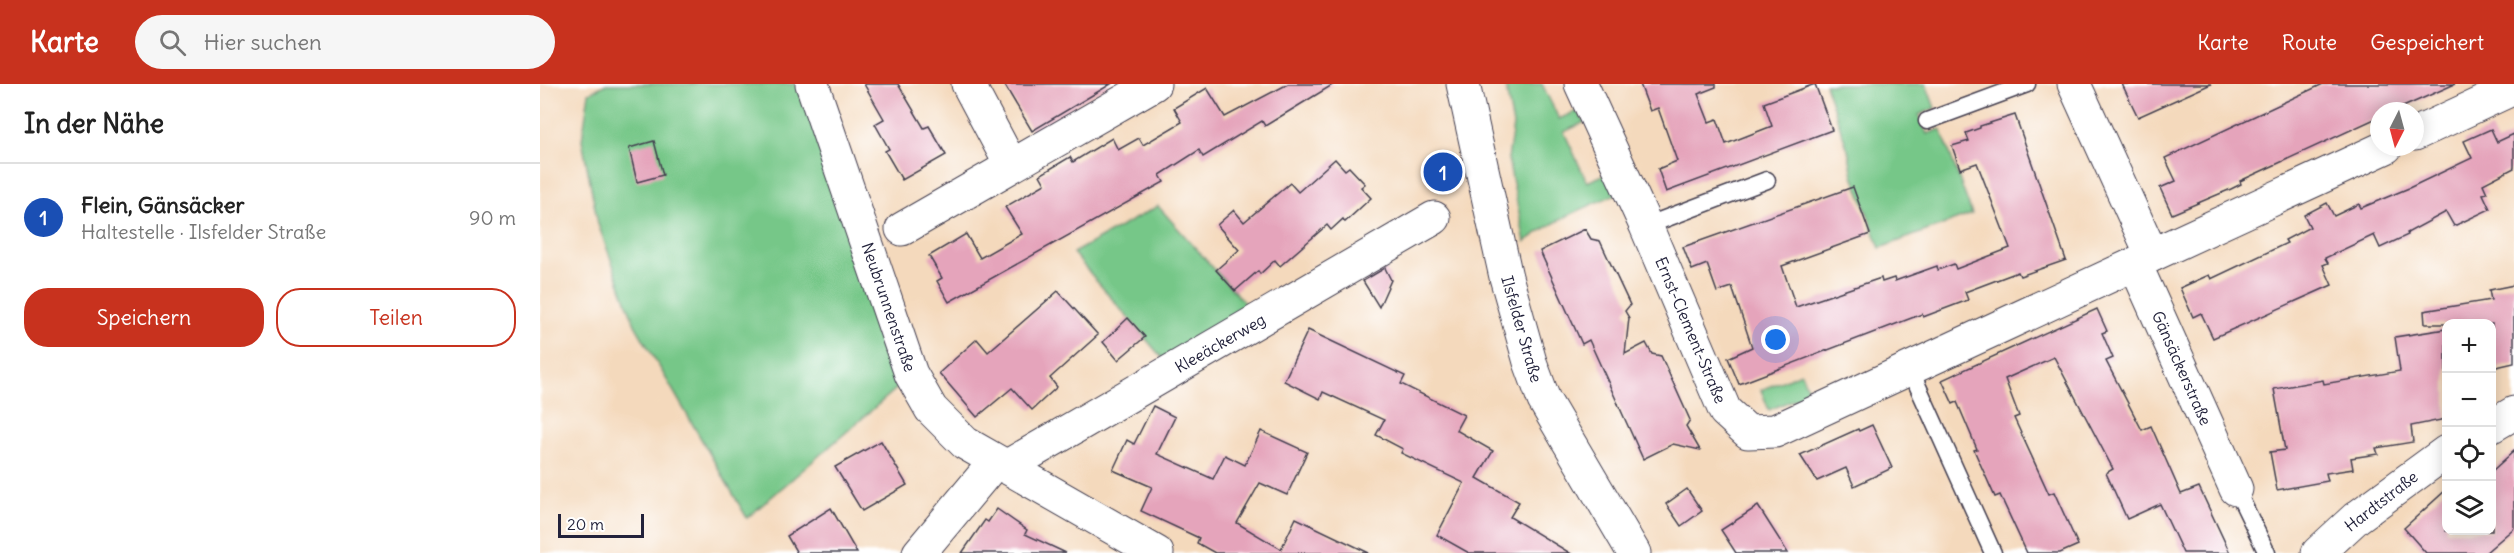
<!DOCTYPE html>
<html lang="de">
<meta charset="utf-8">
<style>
:root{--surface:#fff;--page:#f6f6f6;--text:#222;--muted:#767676;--line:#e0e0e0;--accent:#c8321e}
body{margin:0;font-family:Delius,sans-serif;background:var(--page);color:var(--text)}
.controls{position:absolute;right:18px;bottom:18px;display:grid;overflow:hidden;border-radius:12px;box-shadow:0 3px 15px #0003}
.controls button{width:54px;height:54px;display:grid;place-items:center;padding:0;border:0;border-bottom:2px solid var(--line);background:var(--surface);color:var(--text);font:30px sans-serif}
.compass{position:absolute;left:1830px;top:18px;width:54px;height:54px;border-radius:50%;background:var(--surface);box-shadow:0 3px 15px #0003;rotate:186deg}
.scale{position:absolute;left:18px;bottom:15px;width:86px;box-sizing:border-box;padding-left:6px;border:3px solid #22223b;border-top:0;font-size:16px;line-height:21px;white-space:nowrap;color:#22223b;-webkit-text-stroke:4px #fff;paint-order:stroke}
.you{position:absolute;left:1236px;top:256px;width:21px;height:21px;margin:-15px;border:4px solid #fff;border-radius:50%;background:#1a73e8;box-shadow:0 0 0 9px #1a73e833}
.badge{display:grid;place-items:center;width:39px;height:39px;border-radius:50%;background:var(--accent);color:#fff;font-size:20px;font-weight:700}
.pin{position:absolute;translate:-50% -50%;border:3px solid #fff;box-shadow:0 2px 6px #0006}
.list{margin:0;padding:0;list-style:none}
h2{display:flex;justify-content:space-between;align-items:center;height:78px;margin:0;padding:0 24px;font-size:26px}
h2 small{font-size:20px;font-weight:400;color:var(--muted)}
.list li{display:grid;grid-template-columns:39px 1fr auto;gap:18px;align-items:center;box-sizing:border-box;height:108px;padding:0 24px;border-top:2px solid var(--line)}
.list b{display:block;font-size:22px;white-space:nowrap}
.list p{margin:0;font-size:20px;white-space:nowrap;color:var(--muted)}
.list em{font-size:20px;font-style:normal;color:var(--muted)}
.actions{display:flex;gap:12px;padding:18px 24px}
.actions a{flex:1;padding:14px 0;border:2px solid var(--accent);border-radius:24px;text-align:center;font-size:21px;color:var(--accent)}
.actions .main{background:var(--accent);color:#fff}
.icon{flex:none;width:33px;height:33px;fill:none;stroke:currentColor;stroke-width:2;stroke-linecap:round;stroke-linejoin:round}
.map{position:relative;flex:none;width:1974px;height:469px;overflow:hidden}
header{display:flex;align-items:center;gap:36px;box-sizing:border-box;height:84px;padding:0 30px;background:var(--accent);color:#fff}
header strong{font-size:28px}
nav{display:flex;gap:33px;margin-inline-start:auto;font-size:21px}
.search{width:420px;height:54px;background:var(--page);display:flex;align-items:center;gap:15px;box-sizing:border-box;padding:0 21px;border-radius:33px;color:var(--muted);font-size:22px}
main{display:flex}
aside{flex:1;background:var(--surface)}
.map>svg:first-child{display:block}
.green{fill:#76c788;stroke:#4c7462;stroke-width:1.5}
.building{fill:#e5a4bb}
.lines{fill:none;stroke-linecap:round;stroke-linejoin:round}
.service-casing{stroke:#423d4e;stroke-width:19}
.minor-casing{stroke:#423d4e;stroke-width:35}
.secondary-casing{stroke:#423d4e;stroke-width:35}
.service{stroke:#fff;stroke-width:16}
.minor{stroke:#fff;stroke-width:33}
.secondary{stroke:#fff;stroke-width:33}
.labels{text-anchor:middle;stroke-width:4.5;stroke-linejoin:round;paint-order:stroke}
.street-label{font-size:16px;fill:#22223b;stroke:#fff}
</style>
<header>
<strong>Karte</strong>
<div class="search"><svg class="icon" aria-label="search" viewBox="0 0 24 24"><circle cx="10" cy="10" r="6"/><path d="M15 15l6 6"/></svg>Hier suchen</div>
<nav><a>Karte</a><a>Route</a><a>Gespeichert</a></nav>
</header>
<main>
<aside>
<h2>In der Nähe<small></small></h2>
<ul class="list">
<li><span class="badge" style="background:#1a4fb4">1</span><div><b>Flein, Gänsäcker</b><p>Haltestelle · Ilsfelder Straße</p></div><em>90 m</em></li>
</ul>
<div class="actions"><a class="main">Speichern</a><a>Teilen</a></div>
</aside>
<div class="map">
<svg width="1974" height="469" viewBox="0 0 1974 469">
<rect width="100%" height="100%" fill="#fff"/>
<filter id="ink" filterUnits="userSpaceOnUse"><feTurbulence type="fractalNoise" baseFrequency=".0167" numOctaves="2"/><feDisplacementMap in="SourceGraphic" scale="12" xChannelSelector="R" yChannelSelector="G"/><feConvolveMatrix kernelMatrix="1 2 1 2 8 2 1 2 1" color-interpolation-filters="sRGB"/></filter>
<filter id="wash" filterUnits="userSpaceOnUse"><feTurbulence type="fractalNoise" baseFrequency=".008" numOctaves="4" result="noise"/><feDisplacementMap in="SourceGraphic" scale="24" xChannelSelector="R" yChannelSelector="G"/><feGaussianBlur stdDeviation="1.35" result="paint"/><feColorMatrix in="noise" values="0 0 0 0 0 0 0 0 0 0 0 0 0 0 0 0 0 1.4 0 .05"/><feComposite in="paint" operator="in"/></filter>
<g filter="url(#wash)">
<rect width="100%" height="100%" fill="#f4d9bc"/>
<g class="green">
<polygon points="66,0 271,0 363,299 207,434 95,241 58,140 42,56 49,9"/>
<path d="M 965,0 L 1002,0 L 1019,35 L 1037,27 L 1045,38 L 1024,48 L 1047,98 L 1068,89 L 1076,110 C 1044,124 1014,136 985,158 L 968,75 L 973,41 Z"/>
<polygon points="1285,0 1386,0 1395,24 1379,31 1387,50 1401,45 1432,130 1340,164 1313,91 1308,66"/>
<polygon points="618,122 709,224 623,275 533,169"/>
<polygon points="1261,289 1269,309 1229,326 1221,306"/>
</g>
<g id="blocks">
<g class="building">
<polygon points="324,0 358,0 384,44 389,42 406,71 362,96 345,67 349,65 335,40 344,35"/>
<polygon points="464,0 571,0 492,47"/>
<polygon points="748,0 794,0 738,34 725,42 722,37 663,73 659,66 620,91 624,98 409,218 397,197 402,194 389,172 426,150 440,174 482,150 465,123 505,100 500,91 530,73 533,78 572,54 578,66 599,54 603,61 642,38 634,24 667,4 685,33"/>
<polygon points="1100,0 1176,0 1176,3 1158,10 1169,38 1177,35 1186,60 1232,42 1224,19 1275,0 1292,46 1126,108 1118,85 1137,77 1118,24 1110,27"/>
<polygon points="1582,0 1671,0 1598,33"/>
<polygon points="1783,0 1915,0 1854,27 1839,27 1839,33 1700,97 1701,100 1691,105 1632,130 1620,104 1636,97 1625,74"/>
<polygon points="1475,31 1526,176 1480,192 1478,188 1425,208 1428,216 1383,233 1382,230 1199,300 1188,274 1212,263 1192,203 1177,208 1167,180 1152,186 1143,163 1313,103 1330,150 1242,182 1256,223 1341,194 1342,198 1354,194 1355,197 1397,182 1398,186 1414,180 1416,185 1470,164 1437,79 1420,85 1412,62 1429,57 1426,49 1440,44 1440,42"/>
<polygon points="1951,45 1957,58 1974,50 1974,84 1943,100 1947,109 1943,110 1950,125 1914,142 1906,128 1867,149 1868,151 1840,164 1834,151 1785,174 1788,179 1783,181 1792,201 1673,254 1661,229 1653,233 1640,204 1669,191 1671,195 1747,159 1745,156 1770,143 1764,131 1787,119 1794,132 1819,120 1821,124 1869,104 1932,74 1924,57"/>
<polygon points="114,57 123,91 97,98 89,64"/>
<polygon points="795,75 805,86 809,83 825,100 821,103 831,114 805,138 803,135 791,146 787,141 740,182 735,176 720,190 718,187 695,207 676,186 699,166 677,141 694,126 704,138 750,99 758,108"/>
<polygon points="1045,145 1051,155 1060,157 1090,221 1085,227 1089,234 1085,270 1106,259 1112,270 1121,272 1150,336 1146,342 1160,366 1133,360 1103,375 1049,256 1042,260 1000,167"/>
<polygon points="845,184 851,196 839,223 823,197"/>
<polygon points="1974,201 1974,279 1952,284 1952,240 1885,240 1884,227 1951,216 1949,206"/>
<polygon points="518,207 558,251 510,294 517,303 492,326 472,304 437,333 399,289 437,255 448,268"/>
<polygon points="1557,225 1567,247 1562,249 1573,274 1566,277 1602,346 1611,342 1641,410 1659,403 1690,469 1643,469 1620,420 1587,435 1566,389 1573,385 1514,273 1465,295 1479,332 1474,334 1509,410 1514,408 1538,461 1520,469 1487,469 1460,411 1455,413 1434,366 1437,365 1417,318 1413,320 1402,296"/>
<polygon points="588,234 605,253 578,276 563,258"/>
<polygon points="1906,245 1906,335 1871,342 1873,358 1836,364 1838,370 1811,374 1813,385 1786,389 1788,397 1737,406 1730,368 1745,366 1734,305 1783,296 1784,300 1860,287 1855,253"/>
<polygon points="768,246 865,292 861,300 924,331 916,346 953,367 937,394 979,418 970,433 1030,469 929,469 897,451 924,399 861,369 863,365 836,351 844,336 783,308 780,315 744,297"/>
<polygon points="613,322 635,333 617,370 673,395 685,371 705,381 721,347 767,368 747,411 720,399 697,439 741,465 756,434 829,469 675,469 657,459 659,454 601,427 612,403 573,386 587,356 594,360"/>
<polygon points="1332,341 1352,384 1314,402 1306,384 1277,397 1260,371 1318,345 1319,347"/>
<polygon points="341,357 367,401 322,427 295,383"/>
<polygon points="1974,367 1974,444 1945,469 1886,469 1864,444 1906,406 1906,447 1952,447 1952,387"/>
<polygon points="1147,405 1162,427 1141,442 1126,420"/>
<polygon points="1218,422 1248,469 1196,469 1181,446"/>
<polygon points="291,424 317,469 257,469 247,452"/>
<polygon points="457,425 487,446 485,450 526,469 422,469 445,436 448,438"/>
</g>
</g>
</g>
<g filter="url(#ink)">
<use href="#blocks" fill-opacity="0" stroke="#423d4e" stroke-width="1.5"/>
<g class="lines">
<defs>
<g id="service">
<polyline points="1387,37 1487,0"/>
<polyline points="1106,142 1227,96"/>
<polyline points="1370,285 1453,469"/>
<polyline points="1696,405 1727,469"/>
</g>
<g id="minor">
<polyline points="272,0 371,290 391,325 425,359 617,469"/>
<polyline points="428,0 471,81"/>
<polyline points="1041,0 1106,142 1185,327 1208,348 1235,347 1595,180"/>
<polyline points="1534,0 1612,171 1846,63"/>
<polyline points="1875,50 1974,4"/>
<polyline points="362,145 614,0"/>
<polyline points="1612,171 1595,180 1696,405"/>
<polyline points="1952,342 1974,329"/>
<polyline points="466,383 894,134"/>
<polyline points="379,469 455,378"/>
<polyline points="1778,469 1816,434 1906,368"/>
</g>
<polyline id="secondary" points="923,0 966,193 990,278 1004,316 1094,469"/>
</defs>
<use href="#service" class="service-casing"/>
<use href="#minor" class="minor-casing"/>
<use href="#secondary" class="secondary-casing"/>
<use href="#service" class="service"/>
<use href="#minor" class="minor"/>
<use href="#secondary" class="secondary"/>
</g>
</g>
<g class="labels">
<g class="street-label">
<text transform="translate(349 223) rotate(71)" y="6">Neubrunnenstraße</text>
<text transform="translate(982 245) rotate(74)" y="6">Ilsfelder Straße</text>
<text transform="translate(1151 246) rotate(67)" y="6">Ernst-Clement-Straße</text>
<text transform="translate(680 259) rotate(-30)" y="6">Kleeäckerweg</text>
<text transform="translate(1642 284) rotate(66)" y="6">Gänsäckerstraße</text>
<text transform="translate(1841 417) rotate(-38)" y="6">Hardtstraße</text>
</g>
</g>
</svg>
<div class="controls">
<button>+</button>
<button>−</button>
<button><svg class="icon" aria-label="locate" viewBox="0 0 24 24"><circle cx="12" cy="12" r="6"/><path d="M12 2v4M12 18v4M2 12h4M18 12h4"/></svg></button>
<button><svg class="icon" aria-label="layers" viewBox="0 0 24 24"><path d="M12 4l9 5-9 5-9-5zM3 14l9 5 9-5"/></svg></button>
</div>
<svg class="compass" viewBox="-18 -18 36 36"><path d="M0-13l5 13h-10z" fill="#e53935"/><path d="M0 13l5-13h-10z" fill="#767676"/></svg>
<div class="scale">20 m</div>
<div class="you"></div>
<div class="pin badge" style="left:903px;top:88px;background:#1a4fb4">1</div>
</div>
</main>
